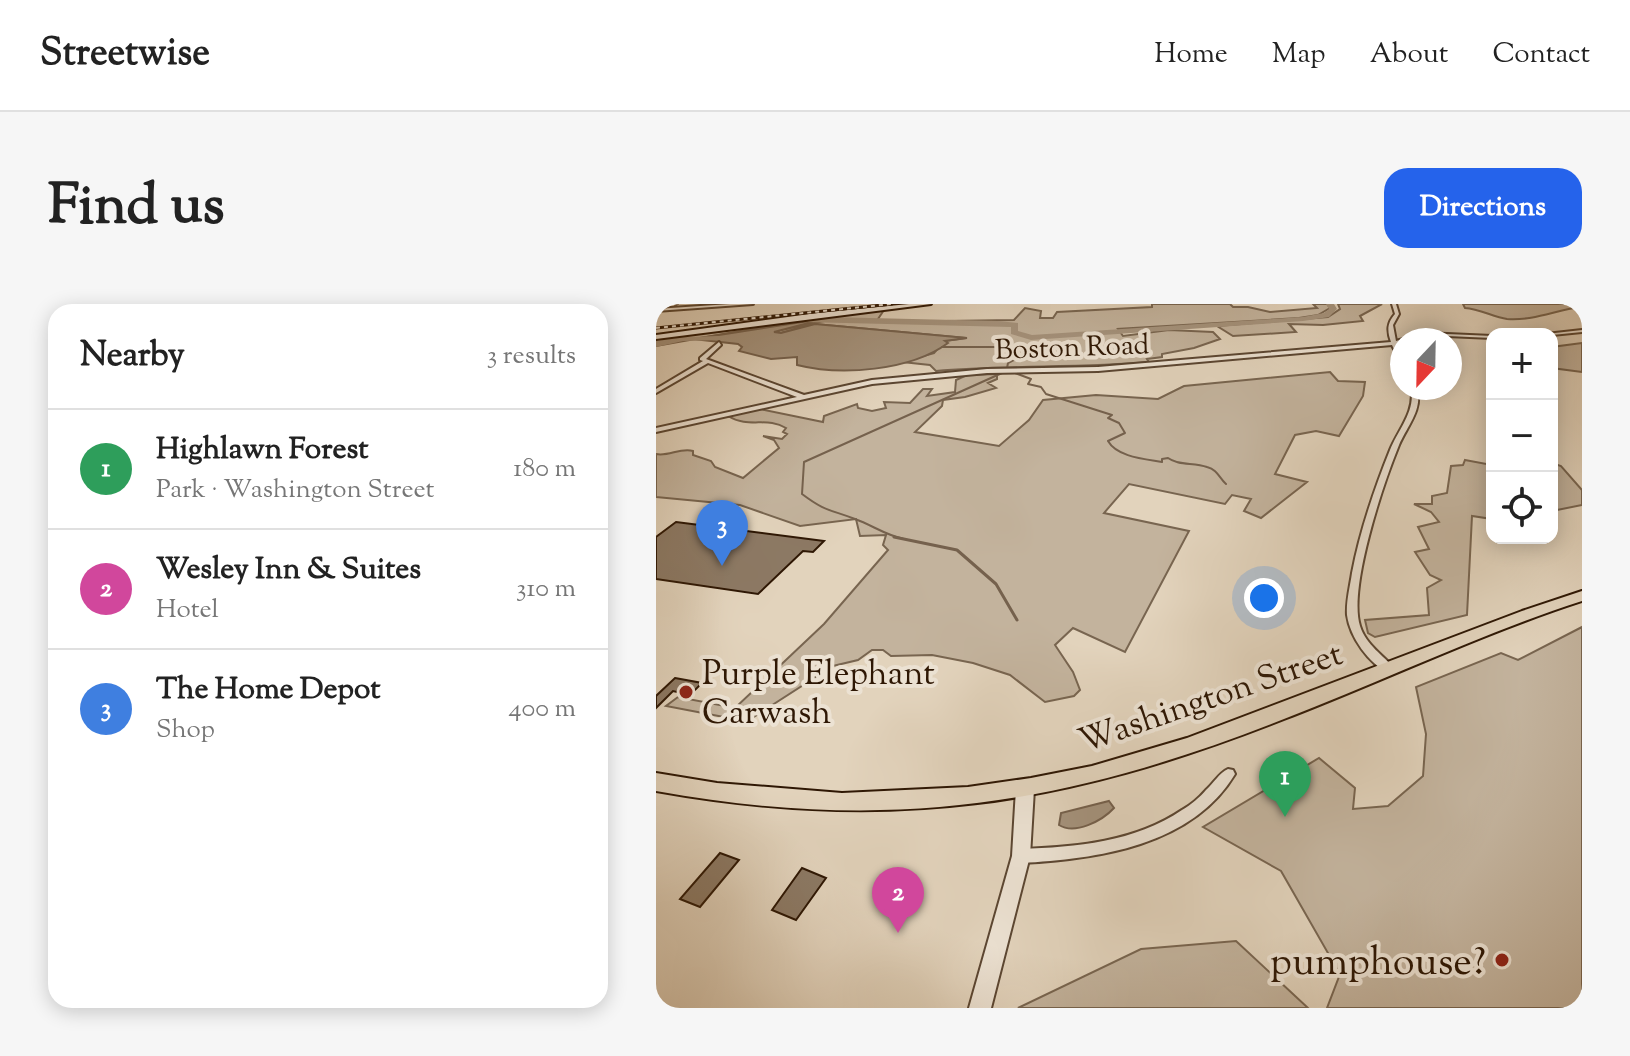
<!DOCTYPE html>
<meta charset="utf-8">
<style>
:root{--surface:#fff;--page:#f6f6f6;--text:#222;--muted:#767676;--line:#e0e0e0;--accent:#2563eb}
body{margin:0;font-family:"Sorts Mill Goudy",serif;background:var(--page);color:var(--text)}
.controls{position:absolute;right:24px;top:24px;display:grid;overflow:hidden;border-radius:16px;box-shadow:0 4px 20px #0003}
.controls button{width:72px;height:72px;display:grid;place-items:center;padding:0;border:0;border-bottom:2px solid var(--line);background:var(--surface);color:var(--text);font:40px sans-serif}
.compass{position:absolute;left:734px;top:24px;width:72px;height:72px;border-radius:50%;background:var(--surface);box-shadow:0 4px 20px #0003;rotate:202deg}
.you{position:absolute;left:608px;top:294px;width:28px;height:28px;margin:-20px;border:6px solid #fff;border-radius:50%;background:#1a73e8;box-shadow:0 0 0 12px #1a73e833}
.badge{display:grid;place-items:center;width:52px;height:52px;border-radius:50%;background:var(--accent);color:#fff;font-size:26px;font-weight:700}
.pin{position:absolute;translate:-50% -66px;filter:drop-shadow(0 2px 4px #0008)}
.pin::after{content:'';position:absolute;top:42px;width:28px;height:24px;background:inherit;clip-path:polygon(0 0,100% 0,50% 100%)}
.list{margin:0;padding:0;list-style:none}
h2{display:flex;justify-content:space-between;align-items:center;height:104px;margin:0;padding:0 32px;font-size:34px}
h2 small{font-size:26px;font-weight:400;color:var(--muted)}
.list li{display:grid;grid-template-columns:52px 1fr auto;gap:24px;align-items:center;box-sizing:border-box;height:120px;padding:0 32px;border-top:2px solid var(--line)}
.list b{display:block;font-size:30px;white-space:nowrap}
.list p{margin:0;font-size:26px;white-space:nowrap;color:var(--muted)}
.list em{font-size:26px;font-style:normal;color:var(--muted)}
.icon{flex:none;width:44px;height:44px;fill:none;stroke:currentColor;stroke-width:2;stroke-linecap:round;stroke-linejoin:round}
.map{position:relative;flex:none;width:926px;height:704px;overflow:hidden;border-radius:24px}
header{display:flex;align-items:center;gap:48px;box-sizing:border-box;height:112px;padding:0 40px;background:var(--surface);border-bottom:2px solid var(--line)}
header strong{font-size:38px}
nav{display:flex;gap:44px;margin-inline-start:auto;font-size:28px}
.intro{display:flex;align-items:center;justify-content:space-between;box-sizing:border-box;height:192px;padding:0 48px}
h1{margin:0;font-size:56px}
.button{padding:20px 36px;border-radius:24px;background:var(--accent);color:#fff;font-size:28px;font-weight:700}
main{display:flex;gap:48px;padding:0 48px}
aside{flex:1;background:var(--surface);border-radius:24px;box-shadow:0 4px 20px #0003}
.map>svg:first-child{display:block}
.green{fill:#c3b39d;stroke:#786550;stroke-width:2}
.water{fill:#a5937d;stroke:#75614d;stroke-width:2}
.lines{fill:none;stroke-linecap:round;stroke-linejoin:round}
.stream-far1{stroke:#75614d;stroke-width:2}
.stream{stroke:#75614d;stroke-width:3}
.river{fill:#a5937d;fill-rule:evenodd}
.building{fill:#8c7964;stroke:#2e1704;stroke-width:2}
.minor-casing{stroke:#5b4632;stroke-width:4}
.tertiary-casing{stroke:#5b4632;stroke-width:4}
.secondary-casing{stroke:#2e1704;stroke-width:4}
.trunk-casing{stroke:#2e1704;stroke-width:4}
.minor{fill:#ece2d3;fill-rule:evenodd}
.tertiary{fill:#ece2d3;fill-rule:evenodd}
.secondary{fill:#ece2d3;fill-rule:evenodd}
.trunk{fill:#e2d3bc;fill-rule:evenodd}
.rail-casing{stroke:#2e1704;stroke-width:3}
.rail{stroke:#ece2d3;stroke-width:2;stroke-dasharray:4;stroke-linecap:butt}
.poi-dot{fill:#8f2418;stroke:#ece2d3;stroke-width:3}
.labels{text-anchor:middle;stroke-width:8;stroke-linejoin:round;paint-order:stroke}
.far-street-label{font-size:28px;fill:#2e1704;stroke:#ece2d3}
.poi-label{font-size:34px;fill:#2e1704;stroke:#ece2d3;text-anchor:start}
.street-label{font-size:34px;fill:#2e1704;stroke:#ece2d3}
.near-poi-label{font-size:40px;fill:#2e1704;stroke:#ece2d3;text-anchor:end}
</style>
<header>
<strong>Streetwise</strong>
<nav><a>Home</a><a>Map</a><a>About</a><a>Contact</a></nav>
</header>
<div class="intro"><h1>Find us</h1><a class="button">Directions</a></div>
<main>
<aside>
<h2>Nearby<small>3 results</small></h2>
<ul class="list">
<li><span class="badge" style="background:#2e9e5b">1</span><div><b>Highlawn Forest</b><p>Park · Washington Street</p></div><em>180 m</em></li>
<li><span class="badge" style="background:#d1479c">2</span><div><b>Wesley Inn &amp; Suites</b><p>Hotel</p></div><em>310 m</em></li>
<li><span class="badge" style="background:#3f7fe0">3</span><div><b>The Home Depot</b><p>Shop</p></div><em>400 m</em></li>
</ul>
</aside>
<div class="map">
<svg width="926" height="704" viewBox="0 0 926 704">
<rect width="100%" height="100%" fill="#e2d3bc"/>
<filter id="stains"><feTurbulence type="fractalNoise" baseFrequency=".0025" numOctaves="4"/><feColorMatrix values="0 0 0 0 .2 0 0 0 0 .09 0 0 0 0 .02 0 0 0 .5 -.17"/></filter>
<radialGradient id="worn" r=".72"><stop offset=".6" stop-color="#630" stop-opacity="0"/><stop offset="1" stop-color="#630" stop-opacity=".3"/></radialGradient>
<g class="green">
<path d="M 496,0 L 574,0 L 577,3 L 592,3 L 614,8 L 661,4 L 657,0 L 671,0 L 674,4 L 662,11 L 643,14 L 462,25 L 467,32 L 513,26 L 557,28 L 564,35 L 538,44 L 506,50 L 506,53 L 491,55 L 493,58 C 422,64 351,61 280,67 L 274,61 L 246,58 L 278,49 L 288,37 L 310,34 L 159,20 L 124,29 L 115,28 L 173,16 L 141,17 L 0,42 L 0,35 L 228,6 L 220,18 L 358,16 L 369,4 L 385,7 L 384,14 L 397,14 L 401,8 L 496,3 Z"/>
<polygon points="682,0 726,0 704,12 707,17 667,21 633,20 640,28 577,32 561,22 672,13 684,5"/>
<path d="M 807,0 L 926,0 L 926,3 C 902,5 879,17 851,15 C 837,13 824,5 809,4 Z"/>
<polygon points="926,39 926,68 896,64 896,43"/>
<path d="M 674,68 L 682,77 L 709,78 L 707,92 L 683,132 L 660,127 L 639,131 L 619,170 L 651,178 L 605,214 L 588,207 L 595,195 L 576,191 L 569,200 L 473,180 L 448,209 L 533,227 L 469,348 L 417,324 L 399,341 L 417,368 L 424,386 L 418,392 L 389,398 L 354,371 L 317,359 L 276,351 L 235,352 L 227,346 L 216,346 L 202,356 L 177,362 L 93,416 L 82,420 L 78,415 L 10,402 L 22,393 L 79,404 L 168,320 L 232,246 L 227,241 L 230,231 L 204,232 L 200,215 L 144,222 L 84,201 L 0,193 L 0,150 C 12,153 25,143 37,147 L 37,151 L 55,157 L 59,163 L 87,174 L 123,144 L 118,136 L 107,132 L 126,135 L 131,130 L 127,128 L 130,124 C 111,112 93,125 72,112 L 104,105 L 167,118 L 168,112 L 201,100 L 202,104 L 216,107 L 230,104 L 228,98 L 254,99 L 267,85 L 276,85 L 271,92 L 299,88 L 300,76 L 311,71 L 341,70 L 341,75 L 332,79 L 340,84 L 309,93 L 287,96 L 286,102 L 259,128 L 343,142 L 373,116 L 387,96 L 440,91 L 502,95 L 528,82 Z"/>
<polygon points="809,156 836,161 836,215 816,212 811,311 719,333 712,329 709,316 773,311 771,284 785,276 774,271 759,248 773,245 762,223 783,218 775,208 758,200 776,200 776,192 791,189 795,162 807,161"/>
<polygon points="896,159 905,162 926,186 926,201 896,207"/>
<polygon points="926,323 926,704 671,704 684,670 625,567 547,523 663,454 699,484 697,505 732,502 767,472 770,430 760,383 845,349 862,356"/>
<polygon points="580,637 652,704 362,704 485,645"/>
</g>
<g class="water">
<path d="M 172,14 L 118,28 L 125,29 L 159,20 L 311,34 L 289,37 L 292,39 C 254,67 185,72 141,61 L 141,53 L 115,55 L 83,47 L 86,43 L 82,40 L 37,35 Z"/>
<path d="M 453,497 L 458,504 C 446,517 419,531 403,521 L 405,509 Z"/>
</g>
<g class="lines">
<g class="stream-far1">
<polyline points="19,2 22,0"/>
<polyline points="286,43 368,43 360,47 364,53 352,59 351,64"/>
<path d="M 359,69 L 375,75 L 372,80 L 385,83 L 390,90 L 456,111 L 452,114 L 463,119 L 469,129 L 452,137 C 461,153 489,155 506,158 L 506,155 L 512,154 C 523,162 538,158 551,163 C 562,166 563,174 570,180"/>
<path d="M 248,235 C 229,231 216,221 199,215 C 173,205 170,208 146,190 L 148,158 L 346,69"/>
</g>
<polyline class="stream" points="238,233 301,246 340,280 361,316"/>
<g class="river">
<polygon points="670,0 678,0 681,5 673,13 647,17 375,36 355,30 355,23 148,18 171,13 342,17 362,19 362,27 376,31 647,13 668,9 673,5"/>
<polygon points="63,32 66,36 27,37 0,43 0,37 27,33"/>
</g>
</g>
<g class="building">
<polygon points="20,218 168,237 157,248 147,247 102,290 0,275 0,233"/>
<polygon points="19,374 46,379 34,391 17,387 0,404 0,392"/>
<polygon points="64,549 83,556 44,603 24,595"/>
<polygon points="146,564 170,574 140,616 116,606"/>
</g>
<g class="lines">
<defs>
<g id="minor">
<polygon points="74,0 97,0 0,7 0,5"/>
<path d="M 736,0 L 740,0 L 743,10 L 737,21 L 740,37 L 769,29 L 836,32 L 836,34 L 769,31 L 754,36 L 746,36 L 746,38 L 741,40 L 746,50 L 746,58 L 743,56 L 736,41 L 442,67 L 331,69 L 216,80 L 0,128 L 0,124 L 141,93 L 52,59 L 0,89 L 0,85 L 47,57 L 44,56 L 44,54 L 63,38 L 65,41 L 50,55 L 148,91 L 216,76 L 331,65 L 442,63 L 735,38 C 731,27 731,19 739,10 Z"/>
<polygon points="926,26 926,28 896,31 890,30"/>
<path d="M 755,84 L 761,84 C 767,106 751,122 743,141 C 727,180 692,284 704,322 C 710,341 727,351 739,365 L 733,369 C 713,360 694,333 691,311 C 690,297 694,283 696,269 C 704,227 718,186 734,146 C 742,126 760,107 755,84 Z"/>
<path d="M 572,465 L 577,466 L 579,470 C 536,542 441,555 365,559 L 360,557 L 358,552 L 360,547 L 365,545 C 420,543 479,538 526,506 C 535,501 544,493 550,486 C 558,479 563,469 572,465 Z"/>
</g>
<polygon id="tertiary" points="369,478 375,480 378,485 374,552 335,704 313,704 356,552 360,485 363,480"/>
<polygon id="secondary" points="253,0 275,0 0,35 0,31 161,9"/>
<path id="trunk" d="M 926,287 L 926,297 C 824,330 727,377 628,415 C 408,502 234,529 0,487 L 0,469 L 61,479 L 186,489 L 312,483 L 375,474 L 436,462 L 531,434 L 866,307 Z"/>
</defs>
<use href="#minor" class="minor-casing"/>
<use href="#tertiary" class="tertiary-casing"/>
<use href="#secondary" class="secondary-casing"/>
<use href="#trunk" class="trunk-casing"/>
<use href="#minor" class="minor"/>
<use href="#tertiary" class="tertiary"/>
<use href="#secondary" class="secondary"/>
<use href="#trunk" class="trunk"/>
<defs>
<polyline id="rail" points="0,24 236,0"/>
</defs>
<use href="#rail" class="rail-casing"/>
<use href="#rail" class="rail"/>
</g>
<g class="poi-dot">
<circle cx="30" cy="388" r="8"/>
<circle cx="846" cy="656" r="8"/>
</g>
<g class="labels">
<g class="far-street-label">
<text transform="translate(416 42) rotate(-2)" y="10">Boston Road</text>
</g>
<g class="poi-label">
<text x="46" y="380">Purple Elephant<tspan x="46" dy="39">Carwash</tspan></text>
</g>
<g class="street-label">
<text transform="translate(554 392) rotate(-19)" y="12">Washington Street</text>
</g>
<g class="near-poi-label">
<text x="830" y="670">pumphouse?</text>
</g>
</g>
<rect width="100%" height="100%" filter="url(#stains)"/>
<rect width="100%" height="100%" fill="url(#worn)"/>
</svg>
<div class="controls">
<button>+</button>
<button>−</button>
<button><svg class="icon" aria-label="locate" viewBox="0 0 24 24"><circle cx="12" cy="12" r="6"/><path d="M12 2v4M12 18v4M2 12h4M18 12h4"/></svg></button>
</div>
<svg class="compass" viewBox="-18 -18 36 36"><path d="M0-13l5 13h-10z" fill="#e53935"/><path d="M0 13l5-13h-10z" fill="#767676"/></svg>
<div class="you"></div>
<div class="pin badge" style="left:629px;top:513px;background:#2e9e5b">1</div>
<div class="pin badge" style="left:242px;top:629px;background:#d1479c">2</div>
<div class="pin badge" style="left:66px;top:262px;background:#3f7fe0">3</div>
</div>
</main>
